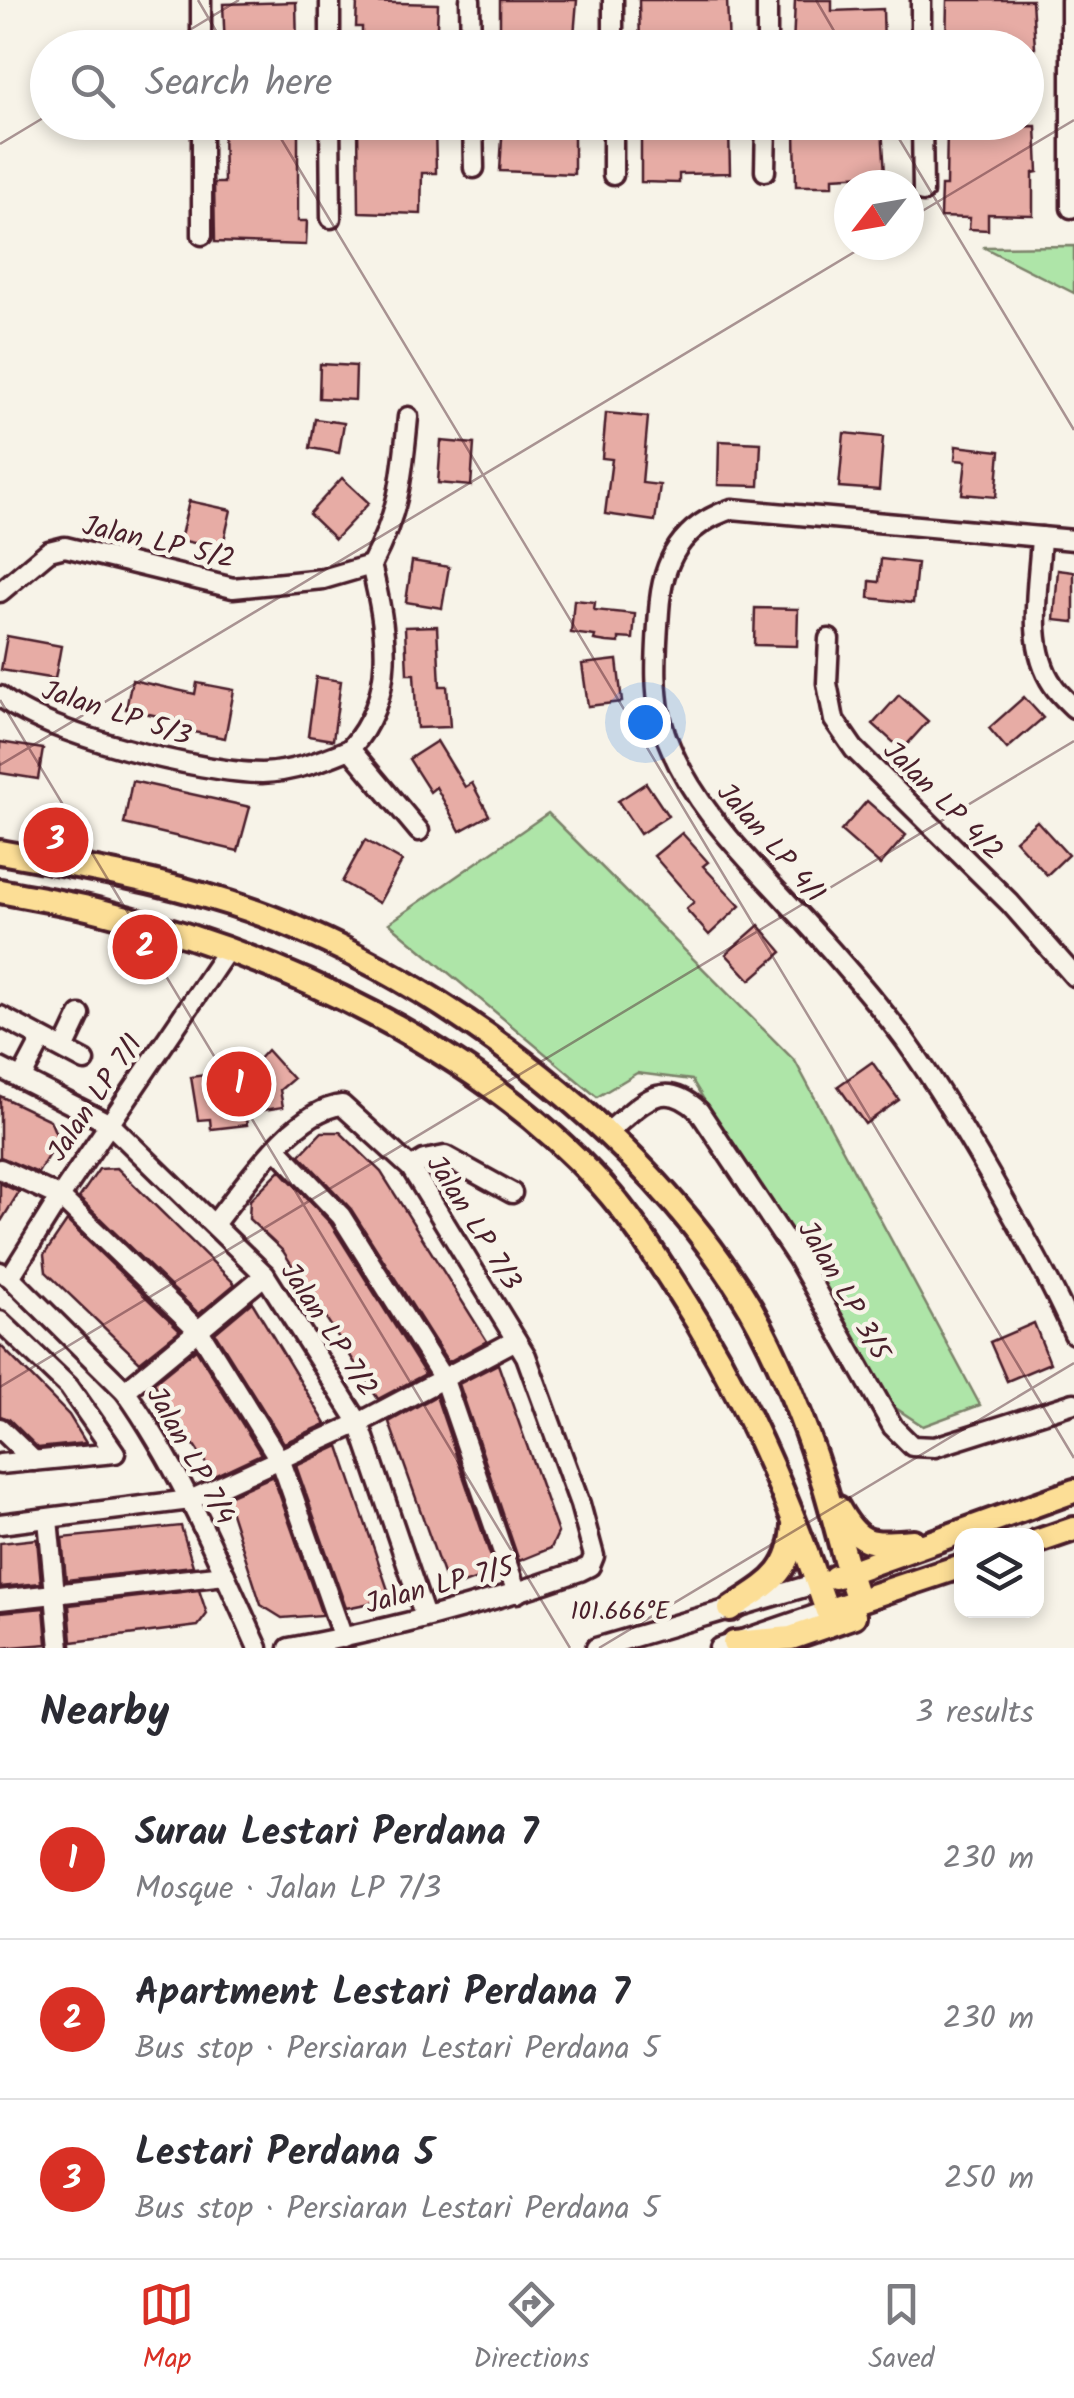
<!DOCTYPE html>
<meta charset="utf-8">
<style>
:root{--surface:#fff;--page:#f2f2f3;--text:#2b2b33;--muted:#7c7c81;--line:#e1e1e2;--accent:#d93025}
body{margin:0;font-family:Kalam,sans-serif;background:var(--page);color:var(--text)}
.controls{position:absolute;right:30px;bottom:30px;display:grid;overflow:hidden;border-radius:20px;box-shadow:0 5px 15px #0003}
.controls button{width:90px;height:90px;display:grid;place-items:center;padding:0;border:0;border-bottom:2px solid var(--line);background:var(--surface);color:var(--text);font:50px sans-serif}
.compass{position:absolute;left:834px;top:170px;width:90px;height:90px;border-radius:50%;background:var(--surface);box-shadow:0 5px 15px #0003;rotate:239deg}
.you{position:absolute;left:645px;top:722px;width:35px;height:35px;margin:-25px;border:8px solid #fff;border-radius:50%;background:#1a73e8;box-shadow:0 0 0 15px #1a73e833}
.badge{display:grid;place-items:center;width:65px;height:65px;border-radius:50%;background:var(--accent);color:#fff;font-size:32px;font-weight:700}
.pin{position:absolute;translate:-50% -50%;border:5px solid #fff;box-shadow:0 2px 10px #0006}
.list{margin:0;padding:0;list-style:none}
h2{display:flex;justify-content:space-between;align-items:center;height:130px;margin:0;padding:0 40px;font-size:42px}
h2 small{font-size:32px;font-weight:400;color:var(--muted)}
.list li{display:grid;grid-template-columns:65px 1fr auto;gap:30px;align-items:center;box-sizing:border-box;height:160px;padding:0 40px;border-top:2px solid var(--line)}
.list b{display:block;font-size:38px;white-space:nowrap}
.list p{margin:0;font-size:32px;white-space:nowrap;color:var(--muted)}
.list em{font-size:32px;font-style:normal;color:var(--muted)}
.icon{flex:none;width:55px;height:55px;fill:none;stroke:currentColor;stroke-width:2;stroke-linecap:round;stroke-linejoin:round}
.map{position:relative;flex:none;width:1074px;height:1648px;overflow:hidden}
.search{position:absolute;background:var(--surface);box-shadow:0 5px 15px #0003;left:30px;right:30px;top:30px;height:110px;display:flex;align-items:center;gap:25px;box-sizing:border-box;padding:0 35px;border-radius:55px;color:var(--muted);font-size:38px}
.sheet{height:610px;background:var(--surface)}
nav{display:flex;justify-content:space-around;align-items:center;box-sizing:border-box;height:140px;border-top:2px solid var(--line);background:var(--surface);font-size:28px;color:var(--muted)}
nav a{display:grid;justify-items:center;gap:5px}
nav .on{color:var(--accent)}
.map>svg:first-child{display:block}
.green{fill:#aee5a8;stroke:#7c826a;stroke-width:2.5}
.building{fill:#e7aca5;stroke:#4a1f2b;stroke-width:2.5}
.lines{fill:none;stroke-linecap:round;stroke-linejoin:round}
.minor-casing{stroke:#4a1f2b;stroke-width:25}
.major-casing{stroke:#4a1f2b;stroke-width:30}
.minor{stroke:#f7f3e8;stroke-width:18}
.major{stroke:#fcde96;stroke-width:22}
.ticks{fill:none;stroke:#4a1f2b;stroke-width:2.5;stroke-opacity:0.45}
.labels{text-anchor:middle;stroke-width:9;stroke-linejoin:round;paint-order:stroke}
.street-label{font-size:28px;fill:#4a1f2b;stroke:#f7f3e8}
.ticks-label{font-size:25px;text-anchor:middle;fill:#4a1f2b;stroke:#f7f3e8;stroke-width:9;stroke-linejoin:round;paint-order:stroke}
</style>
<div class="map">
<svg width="1074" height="1648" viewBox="0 0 1074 1648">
<rect width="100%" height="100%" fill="#f7f3e8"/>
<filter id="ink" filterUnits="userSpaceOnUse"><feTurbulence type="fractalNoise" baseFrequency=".01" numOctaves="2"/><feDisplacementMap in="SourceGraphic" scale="20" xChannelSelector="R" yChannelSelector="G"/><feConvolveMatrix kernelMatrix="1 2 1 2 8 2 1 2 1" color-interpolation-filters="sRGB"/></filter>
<g filter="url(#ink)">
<g class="green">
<polygon points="1074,246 1074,293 983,247"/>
<polygon points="548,813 795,1061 980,1405 923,1426 888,1403 692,1080 637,1073 597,1097 389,923"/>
</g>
<g class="building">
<polygon points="500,0 577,0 573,48 500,48"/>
<polygon points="639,0 727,0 729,48 640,48"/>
<polygon points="795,0 832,0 832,11 883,9 884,48 793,48"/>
<polygon points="947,0 1032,0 1035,48 946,48"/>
<polygon points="296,2 297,48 225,48 223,4"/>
<polygon points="357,2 438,4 436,48 362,48 362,27 356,27"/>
<polygon points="223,122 298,122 298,221 307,221 306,245 215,242 214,183 224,183"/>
<polygon points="358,122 435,122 436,173 422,173 421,214 359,212"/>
<polygon points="503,122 574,122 574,174 500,171"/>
<polygon points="1036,126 1038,172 1033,173 1033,215 988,214 988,230 969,229 970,218 940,217 941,186 946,186 947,127"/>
<polygon points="832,127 832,130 882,128 885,174 833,177 833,186 796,186 795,128"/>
<polygon points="641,128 729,128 730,173 679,174 679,183 641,182"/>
<polygon points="320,364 356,366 355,400 319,398"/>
<polygon points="606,413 648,417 642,483 660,485 655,521 605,514 612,459 602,458"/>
<polygon points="315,419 344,423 339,453 310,448"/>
<polygon points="844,433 883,437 879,490 839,487"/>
<polygon points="441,441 474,444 471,486 438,483"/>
<polygon points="719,441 761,443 759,486 718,485"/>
<polygon points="956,446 1000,451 996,497 962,494 966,461 955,460"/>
<polygon points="342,478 369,503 335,539 309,514"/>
<polygon points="189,501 231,510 222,549 180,540"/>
<polygon points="881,559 917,563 913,603 869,598 870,581 879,582"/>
<polygon points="412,561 449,567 442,608 406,602"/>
<polygon points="1058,570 1074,572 1074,622 1054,620"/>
<polygon points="574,600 595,602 594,610 635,614 633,639 619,638 619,643 607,642 594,640 595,636 571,633"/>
<polygon points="755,608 798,609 797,646 754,645"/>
<polygon points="437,626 440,686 447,686 450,727 417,728 414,674 407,674 405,627"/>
<polygon points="7,636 61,646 55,679 1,670"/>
<polygon points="617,660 622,702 588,706 582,664"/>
<polygon points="316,677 341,681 333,740 308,736"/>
<polygon points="132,680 195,694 197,683 234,690 225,738 188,731 190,723 126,709"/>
<polygon points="899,695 928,721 902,750 873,724"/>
<polygon points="1024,697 1043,718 1007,749 989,728"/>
<polygon points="437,741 465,787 472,783 489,815 460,831 436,787 430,792 409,759"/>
<polygon points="0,742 43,749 38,779 0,773"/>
<polygon points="132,781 250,807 238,851 124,824"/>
<polygon points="646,783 668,816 640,834 618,801"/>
<polygon points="867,801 906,835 880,865 841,831"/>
<polygon points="1037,821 1068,855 1047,875 1015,840"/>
<polygon points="682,833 708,862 703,866 740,906 709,935 686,909 694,902 654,856"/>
<polygon points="365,840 402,861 379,903 342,882"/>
<polygon points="759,925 782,952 750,980 726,954"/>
<polygon points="267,1050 293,1079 280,1090 283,1107 245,1113 247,1125 211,1129 210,1119 198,1120 191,1077 239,1070 255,1063"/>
<polygon points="872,1062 899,1100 865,1124 838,1086"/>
<polygon points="0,1096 50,1120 58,1139 38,1173 0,1157"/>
<polygon points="322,1132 340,1132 381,1172 487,1341 448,1362 351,1209 300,1155"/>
<polygon points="117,1168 235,1284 199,1314 79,1198 99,1169"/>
<polygon points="280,1170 331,1224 425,1374 378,1399 283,1251 249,1219 250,1200"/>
<polygon points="0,1183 19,1192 0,1223"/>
<polygon points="67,1221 180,1330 140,1362 46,1272 44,1255"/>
<polygon points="252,1302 326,1424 284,1443 215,1333"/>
<polygon points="1034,1323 1050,1363 1007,1381 990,1342"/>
<polygon points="0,1345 69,1415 86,1443 38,1448 9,1419 0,1416"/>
<polygon points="196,1349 261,1454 214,1476 154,1383"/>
<polygon points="498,1364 558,1533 551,1548 519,1561 459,1384"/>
<polygon points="436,1396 496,1572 461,1585 444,1577 389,1422"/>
<polygon points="339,1446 388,1590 380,1601 346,1608 296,1466"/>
<polygon points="273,1476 322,1615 282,1618 261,1605 226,1497"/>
<polygon points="181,1526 193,1566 66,1580 62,1538"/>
<polygon points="37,1539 41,1583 0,1587 0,1543"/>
<polygon points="199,1590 207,1614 198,1626 72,1642 69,1605"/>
<polygon points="44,1608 47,1644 0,1648 0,1612"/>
</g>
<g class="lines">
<defs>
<g id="minor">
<polyline points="201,0 201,48"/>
<polyline points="330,0 330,48"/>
<polyline points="470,0 471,48"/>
<polyline points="613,0 613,48"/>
<polyline points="921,0 921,48"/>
<polyline points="767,48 767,0"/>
<polyline points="202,122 202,235"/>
<polyline points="330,122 331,218"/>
<polyline points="473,122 474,168"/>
<polyline points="613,122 613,175"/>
<polyline points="922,122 923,192"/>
<polyline points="765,171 766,122"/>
<polyline points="1071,208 1071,0"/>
<path d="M 1041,537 C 1039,583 1025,645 1053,685 C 1058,693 1067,701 1074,708"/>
<path d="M 1074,540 L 732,509 C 682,525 662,560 659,611 C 656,652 652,701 667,739 C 692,804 741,852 787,902 C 828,946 869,992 905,1040 C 943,1093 976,1150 1008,1207 C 1032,1249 1055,1290 1074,1334"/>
<polyline points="0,592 49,551 65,547 233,588 323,579 371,565"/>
<polyline points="829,639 827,683 834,720 854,749 1010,903 1074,976"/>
<path d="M 0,696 C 44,734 202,773 262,773 C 293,772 321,761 350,749 L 419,831"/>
<path d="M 350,749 C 398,695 387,630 371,565 C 400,510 402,478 408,417"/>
<polyline points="0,1016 85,1061"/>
<polyline points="64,1049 80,1015"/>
<polyline points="0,1068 110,1124 265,1275 359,1423 425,1617"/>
<polyline points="21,1079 42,1039"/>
<path d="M 608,1132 C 640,1106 661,1075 699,1111 L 798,1259 L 893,1427 L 912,1446 L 935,1447 L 1074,1403"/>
<polyline points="276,1148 341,1216 444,1380 517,1593"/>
<polyline points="411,1168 424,1160 445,1156 512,1193"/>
<polyline points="0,1169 60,1197 200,1332 282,1464 343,1638"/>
<path d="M 214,1224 C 244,1187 293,1110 342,1105 L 411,1168 L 526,1356 L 580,1504 L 594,1556 L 590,1566 L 580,1571 C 486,1604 388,1630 289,1648"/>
<path d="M 0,1272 L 10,1277 L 125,1391 C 181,1470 218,1560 258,1648"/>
<polyline points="10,1277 60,1197 228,949"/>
<polyline points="0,1321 69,1387 115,1453 0,1464"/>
<polyline points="125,1391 265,1275"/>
<polyline points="0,1428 34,1461"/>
<polyline points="48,1519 60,1648"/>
<polyline points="0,1524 190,1500 359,1423 516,1340"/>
<polyline points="0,1600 225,1575"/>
<polyline points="596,1648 818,1583"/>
<polyline points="719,1648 827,1611"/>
</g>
<g id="major">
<path d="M 0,852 C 78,866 153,879 229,903 C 424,964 648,1133 751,1309 C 782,1363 805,1425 824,1484 C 836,1523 844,1562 858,1600"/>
<path d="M 0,891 C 35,898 70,903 104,912 C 281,956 478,1048 602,1185 C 629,1215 651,1249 673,1283 C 741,1387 787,1493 827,1611 L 962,1566"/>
<path d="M 838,1508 C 860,1547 871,1544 913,1541"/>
<polyline points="1036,1542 1074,1529"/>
<polyline points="835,1577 1074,1491"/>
<path d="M 730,1609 C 767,1584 791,1575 794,1526"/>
<polyline points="734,1643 791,1638 854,1616"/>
</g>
</defs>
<use href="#minor" class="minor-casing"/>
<use href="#major" class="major-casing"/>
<use href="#minor" class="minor"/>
<use href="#major" class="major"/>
</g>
</g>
<path class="ticks" d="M 198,0 L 226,48M 816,0 L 844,48M 160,48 L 239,0M 271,122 L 1074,1458M 889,122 L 1074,430M 0,144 L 48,115M 909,219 L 1074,120M 0,700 L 570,1648M 0,765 L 866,245M 0,1387 L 1074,741M 599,1648 L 1074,1363"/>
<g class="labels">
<g class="street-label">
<text transform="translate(159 541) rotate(13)" y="10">Jalan LP 5/2</text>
<text transform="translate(117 712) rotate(18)" y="10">Jalan LP 5/3</text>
<text transform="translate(944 800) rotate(45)" y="10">Jalan LP 4/2</text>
<text transform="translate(772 842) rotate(49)" y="10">Jalan LP 4/1</text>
<text transform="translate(94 1097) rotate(-56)" y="10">Jalan LP 7/1</text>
<text transform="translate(475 1222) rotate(58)" y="10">Jalan LP 7/3</text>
<text transform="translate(845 1290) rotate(60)" y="10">Jalan LP 3/5</text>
<text transform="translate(330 1329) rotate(57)" y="10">Jalan LP 7/2</text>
<text transform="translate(192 1455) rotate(61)" y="10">Jalan LP 7/4</text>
<text transform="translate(439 1584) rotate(-15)" y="10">Jalan LP 7/5</text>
</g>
</g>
<g class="ticks-label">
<text x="620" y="1619">101.666°E</text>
</g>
</svg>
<div class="controls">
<button><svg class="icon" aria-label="layers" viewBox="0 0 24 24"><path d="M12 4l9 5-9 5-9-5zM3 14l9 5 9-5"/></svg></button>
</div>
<svg class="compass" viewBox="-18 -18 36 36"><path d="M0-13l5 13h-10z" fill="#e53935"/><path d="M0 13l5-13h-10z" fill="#7c7c81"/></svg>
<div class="you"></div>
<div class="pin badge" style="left:239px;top:1084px">1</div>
<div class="pin badge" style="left:145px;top:947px">2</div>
<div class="pin badge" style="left:56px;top:840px">3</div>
<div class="search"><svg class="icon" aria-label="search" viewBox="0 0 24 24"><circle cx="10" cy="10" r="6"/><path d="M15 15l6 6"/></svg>Search here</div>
</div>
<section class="sheet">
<h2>Nearby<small>3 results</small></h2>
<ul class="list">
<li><span class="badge">1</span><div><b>Surau Lestari Perdana 7</b><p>Mosque · Jalan LP 7/3</p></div><em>230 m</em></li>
<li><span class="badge">2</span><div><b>Apartment Lestari Perdana 7</b><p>Bus stop · Persiaran Lestari Perdana 5</p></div><em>230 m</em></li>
<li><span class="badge">3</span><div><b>Lestari Perdana 5</b><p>Bus stop · Persiaran Lestari Perdana 5</p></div><em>250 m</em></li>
</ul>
</section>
<nav>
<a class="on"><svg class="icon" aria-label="map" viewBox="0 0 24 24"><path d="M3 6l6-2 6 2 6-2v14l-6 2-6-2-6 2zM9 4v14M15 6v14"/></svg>Map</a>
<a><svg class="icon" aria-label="directions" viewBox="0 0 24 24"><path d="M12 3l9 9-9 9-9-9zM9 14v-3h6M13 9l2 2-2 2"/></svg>Directions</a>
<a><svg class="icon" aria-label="saved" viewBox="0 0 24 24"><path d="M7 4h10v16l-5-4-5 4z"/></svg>Saved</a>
</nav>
